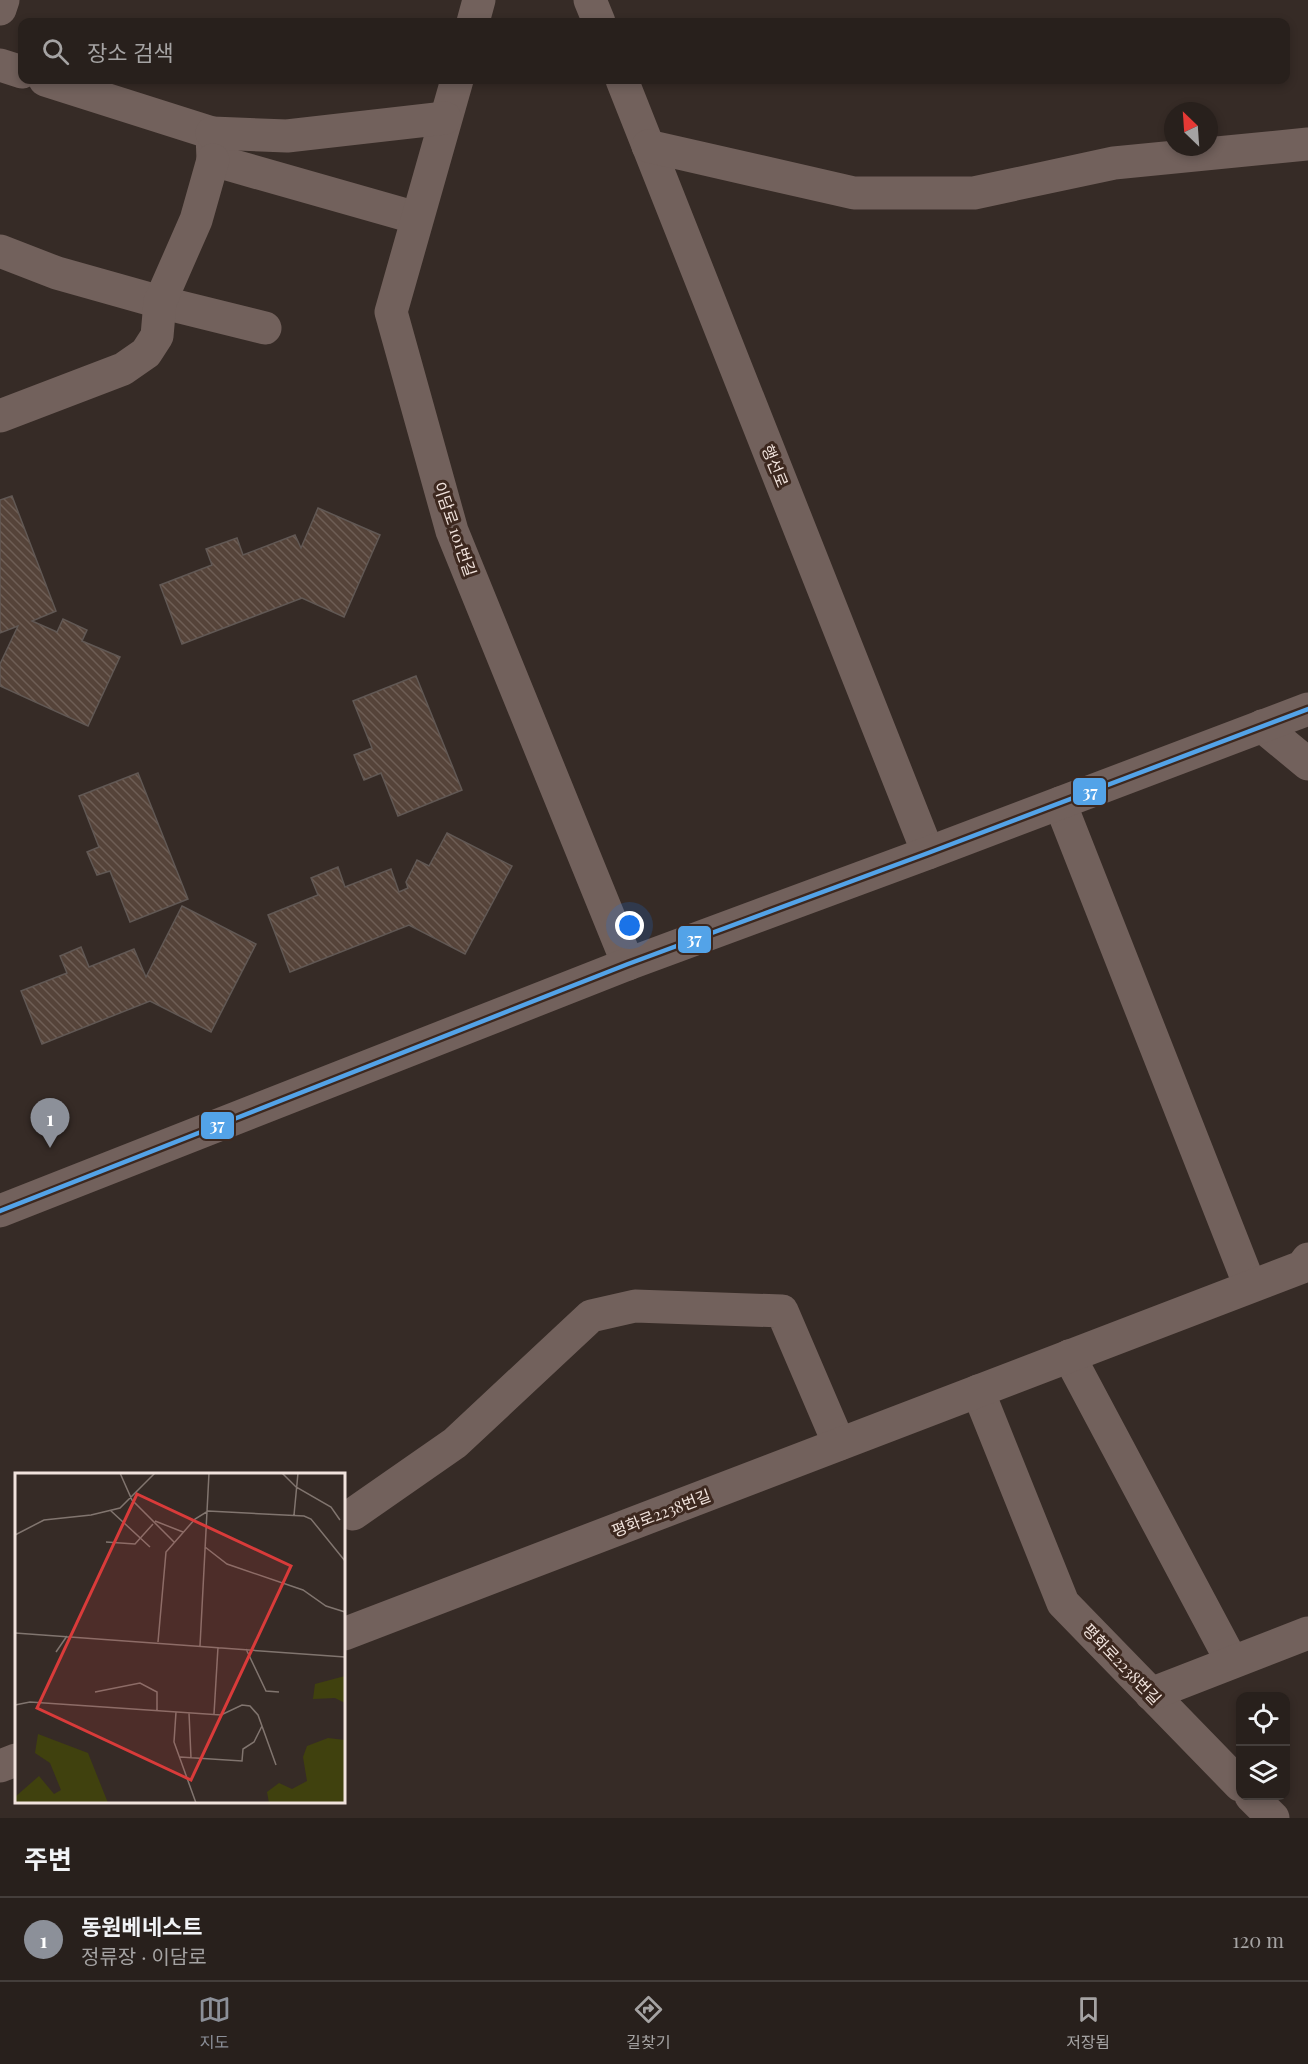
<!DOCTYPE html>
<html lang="ko">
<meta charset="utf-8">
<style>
:root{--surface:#28201c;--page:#302825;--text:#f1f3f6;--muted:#a5a3a3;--line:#443e3b;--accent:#8c9099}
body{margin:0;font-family:"Playfair Display","Noto Sans KR",serif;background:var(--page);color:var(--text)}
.controls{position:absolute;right:18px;bottom:18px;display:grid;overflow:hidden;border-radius:12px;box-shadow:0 3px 9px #0003}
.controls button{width:54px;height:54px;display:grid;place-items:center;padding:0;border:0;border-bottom:2px solid var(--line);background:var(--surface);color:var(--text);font:30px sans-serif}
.compass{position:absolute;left:1164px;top:102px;width:54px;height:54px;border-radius:50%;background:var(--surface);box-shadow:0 3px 9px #0003;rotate:335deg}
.you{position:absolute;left:630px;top:926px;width:21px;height:21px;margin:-15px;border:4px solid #fff;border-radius:50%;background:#1a73e8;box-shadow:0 0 0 9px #1a73e833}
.badge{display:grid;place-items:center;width:39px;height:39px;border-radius:50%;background:var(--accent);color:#fff;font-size:20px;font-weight:700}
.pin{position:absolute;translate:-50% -50px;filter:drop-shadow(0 2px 3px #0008)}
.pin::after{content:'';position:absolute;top:32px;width:21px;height:18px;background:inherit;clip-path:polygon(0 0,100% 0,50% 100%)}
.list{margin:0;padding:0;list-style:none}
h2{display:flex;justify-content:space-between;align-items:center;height:78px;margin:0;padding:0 24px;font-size:26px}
h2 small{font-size:20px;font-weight:400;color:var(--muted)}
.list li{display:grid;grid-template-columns:39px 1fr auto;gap:18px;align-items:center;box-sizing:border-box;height:84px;padding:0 24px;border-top:2px solid var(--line)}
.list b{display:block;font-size:22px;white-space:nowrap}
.list p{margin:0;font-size:20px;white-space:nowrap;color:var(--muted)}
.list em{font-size:20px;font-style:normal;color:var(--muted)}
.icon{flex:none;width:33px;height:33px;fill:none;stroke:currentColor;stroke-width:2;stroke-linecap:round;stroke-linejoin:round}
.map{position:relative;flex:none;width:1308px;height:1818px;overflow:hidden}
.search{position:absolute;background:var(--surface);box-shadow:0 3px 9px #0003;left:18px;right:18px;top:18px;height:66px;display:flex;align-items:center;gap:15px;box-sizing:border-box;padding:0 21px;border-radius:12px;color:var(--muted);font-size:22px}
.sheet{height:162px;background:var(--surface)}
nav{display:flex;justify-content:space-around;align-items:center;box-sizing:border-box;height:84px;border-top:2px solid var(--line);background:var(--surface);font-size:16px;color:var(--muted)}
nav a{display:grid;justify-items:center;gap:3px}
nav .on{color:var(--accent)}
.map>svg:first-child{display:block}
.building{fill:url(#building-back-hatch);stroke:#615854;stroke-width:1.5}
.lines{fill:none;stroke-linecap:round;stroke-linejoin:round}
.minor{stroke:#72615c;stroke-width:33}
.bus-1-casing{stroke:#3d281f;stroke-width:9}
.bus-1{stroke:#53a3e8;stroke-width:4.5}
.labels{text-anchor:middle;stroke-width:6;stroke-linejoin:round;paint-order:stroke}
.street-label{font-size:16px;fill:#f1e3dd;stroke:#3d281f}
.inset-road{fill:none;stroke:#81756f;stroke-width:1.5}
.view{fill:#d93b3a;fill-opacity:0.15;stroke:#d93b3a;stroke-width:3}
.inset-edge{fill:none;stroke:#f1e3dd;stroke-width:3}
.line-badge{stroke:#3d281f;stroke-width:2}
.badge-label{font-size:16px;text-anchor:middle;font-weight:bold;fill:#fff}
</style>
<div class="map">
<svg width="1308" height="1818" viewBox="0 0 1308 1818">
<defs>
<pattern id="building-back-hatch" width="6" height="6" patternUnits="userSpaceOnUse" patternTransform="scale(1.5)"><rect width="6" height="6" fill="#554339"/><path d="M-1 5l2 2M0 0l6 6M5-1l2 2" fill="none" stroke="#6e5e55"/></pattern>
</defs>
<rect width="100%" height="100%" fill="#362b26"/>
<g class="building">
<polygon points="12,496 56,611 32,621 57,632 63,619 87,630 82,641 120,657 88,726 0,686 0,664 18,626 0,633 0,500"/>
<polygon points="318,508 380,535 344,617 302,598 182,644 160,585 212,565 206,549 237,538 243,555 295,535 301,548"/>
<polygon points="416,676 462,790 398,816 381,773 364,780 354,755 372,748 353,701"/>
<polygon points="138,773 188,899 130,922 110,871 97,875 87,852 99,847 79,796"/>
<polygon points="447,833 512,866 465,954 409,925 290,972 268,915 318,895 311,878 338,867 345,887 391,869 399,892 408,888 406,882 417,860 429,866"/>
<polygon points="182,906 256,944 211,1032 150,1001 42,1044 21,991 67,973 60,956 81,947 89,967 134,949 146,977"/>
</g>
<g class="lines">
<g class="minor">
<polyline points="590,0 599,22"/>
<polyline points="0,9 3,0"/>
<polyline points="473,22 479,0"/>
<polyline points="0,65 22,72"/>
<polyline points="45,80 212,133 213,160 417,218"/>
<polyline points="457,80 391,312 452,531 628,964"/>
<polyline points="622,80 928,853"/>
<polyline points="212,133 287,136 445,118"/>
<polyline points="648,146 854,193 974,193 1114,163 1308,144"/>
<polyline points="0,251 57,273 160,302 265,328"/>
<polyline points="0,416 123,369 146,353 157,336 160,302 196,220 213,160"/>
<polyline points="1262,726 1308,764"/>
<polyline points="1060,803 1250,1286"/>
<polyline points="0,1211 628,964 928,853 1308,709"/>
<polyline points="1069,1356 1232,1662"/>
<polyline points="978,1391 1063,1603 1240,1785"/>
<polyline points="353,1514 455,1443 591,1316 635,1306 782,1311 839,1444"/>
<polyline points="344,1634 1302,1267 1308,1259"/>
<polyline points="1151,1694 1308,1633"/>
<polyline points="0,1766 16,1760"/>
<polyline points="1251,1796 1273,1818"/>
</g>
<defs>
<polyline id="bus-1" points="0,1211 628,964 928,853 1308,709"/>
</defs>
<use href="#bus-1" class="bus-1-casing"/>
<use href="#bus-1" class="bus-1"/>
</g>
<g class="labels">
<g class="street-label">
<text transform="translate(775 466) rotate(68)" y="6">행선로</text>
<text transform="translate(455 529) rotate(71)" y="6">이담로 101번길</text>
<text transform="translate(661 1513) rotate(-21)" y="6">평화로2238번길</text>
<text transform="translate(1122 1664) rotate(46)" y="6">평화로2238번길</text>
</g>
</g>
<g transform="translate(15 1473)">
<rect width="330" height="330" fill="#362b26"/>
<path d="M 330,203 L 330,230 L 320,225 L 298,226 L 300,211 ZM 23,261 L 73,280 L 93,330 L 0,330 L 0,324 L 24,303 L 39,321 L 46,317 L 35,290 L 20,280 ZM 313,265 L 330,267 L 330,330 L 254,330 L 252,319 L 264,310 L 277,316 L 292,308 L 288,284 L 292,273 Z" fill="#40410e"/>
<path class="inset-road" d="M 105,0 L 117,27 L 159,69M 267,0 L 281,14 L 316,34 L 325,47M 95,37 L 135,74M 279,42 L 283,0M 140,48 L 168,59M 0,62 L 29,47 L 76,42 L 105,35 L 140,0M 91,69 L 120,71 L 138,51M 190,74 L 212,91 L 288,117 L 311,133 L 330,139M 0,160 L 330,184M 143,169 L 151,79 L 180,46 L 193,38 L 289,43 L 296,46 L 330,88M 185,173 L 194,0M 231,176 L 251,218 L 264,219M 41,179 L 52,163M 80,219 L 125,210 L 142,219 L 142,237M 0,232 L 15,229 L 206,242 L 227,232 L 235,233 L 243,242 L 261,292M 161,239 L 159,269 L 181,330M 174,240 L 176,285M 199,241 L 203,174M 165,284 L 227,288 L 228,276 L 239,269 L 247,253"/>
<path class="view" d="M 122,21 L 276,93 L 176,307 L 22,235 Z"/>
<rect width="330" height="330" class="inset-edge"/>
</g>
<g class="line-badge">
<rect x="1072" y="777" width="35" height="29" rx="6" fill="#53a3e8"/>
<rect x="677" y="925" width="35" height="29" rx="6" fill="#53a3e8"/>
<rect x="200" y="1111" width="35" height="29" rx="6" fill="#53a3e8"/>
</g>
<g class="badge-label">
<text x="1090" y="798">37</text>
<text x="694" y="945">37</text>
<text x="217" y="1131">37</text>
</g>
</svg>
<div class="controls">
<button><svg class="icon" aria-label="locate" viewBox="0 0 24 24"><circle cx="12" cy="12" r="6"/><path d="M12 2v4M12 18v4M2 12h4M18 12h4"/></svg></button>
<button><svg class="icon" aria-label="layers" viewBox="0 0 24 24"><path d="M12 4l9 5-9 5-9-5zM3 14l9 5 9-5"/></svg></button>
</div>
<svg class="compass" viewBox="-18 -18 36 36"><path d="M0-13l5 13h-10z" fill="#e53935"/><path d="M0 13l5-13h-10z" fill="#a5a3a3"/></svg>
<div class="you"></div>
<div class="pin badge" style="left:50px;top:1148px">1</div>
<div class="search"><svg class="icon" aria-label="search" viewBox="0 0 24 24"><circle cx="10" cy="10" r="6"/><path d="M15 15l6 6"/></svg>장소 검색</div>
</div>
<section class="sheet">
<h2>주변<small></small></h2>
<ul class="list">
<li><span class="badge">1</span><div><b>동원베네스트</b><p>정류장 · 이담로</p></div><em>120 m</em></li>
</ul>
</section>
<nav>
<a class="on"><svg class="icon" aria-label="map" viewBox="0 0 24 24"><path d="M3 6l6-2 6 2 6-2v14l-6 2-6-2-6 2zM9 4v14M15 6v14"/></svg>지도</a>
<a><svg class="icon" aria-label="directions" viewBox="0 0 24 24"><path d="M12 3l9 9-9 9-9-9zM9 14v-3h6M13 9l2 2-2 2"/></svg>길찾기</a>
<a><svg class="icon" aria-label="saved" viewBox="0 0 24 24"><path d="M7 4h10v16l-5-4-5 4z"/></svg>저장됨</a>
</nav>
